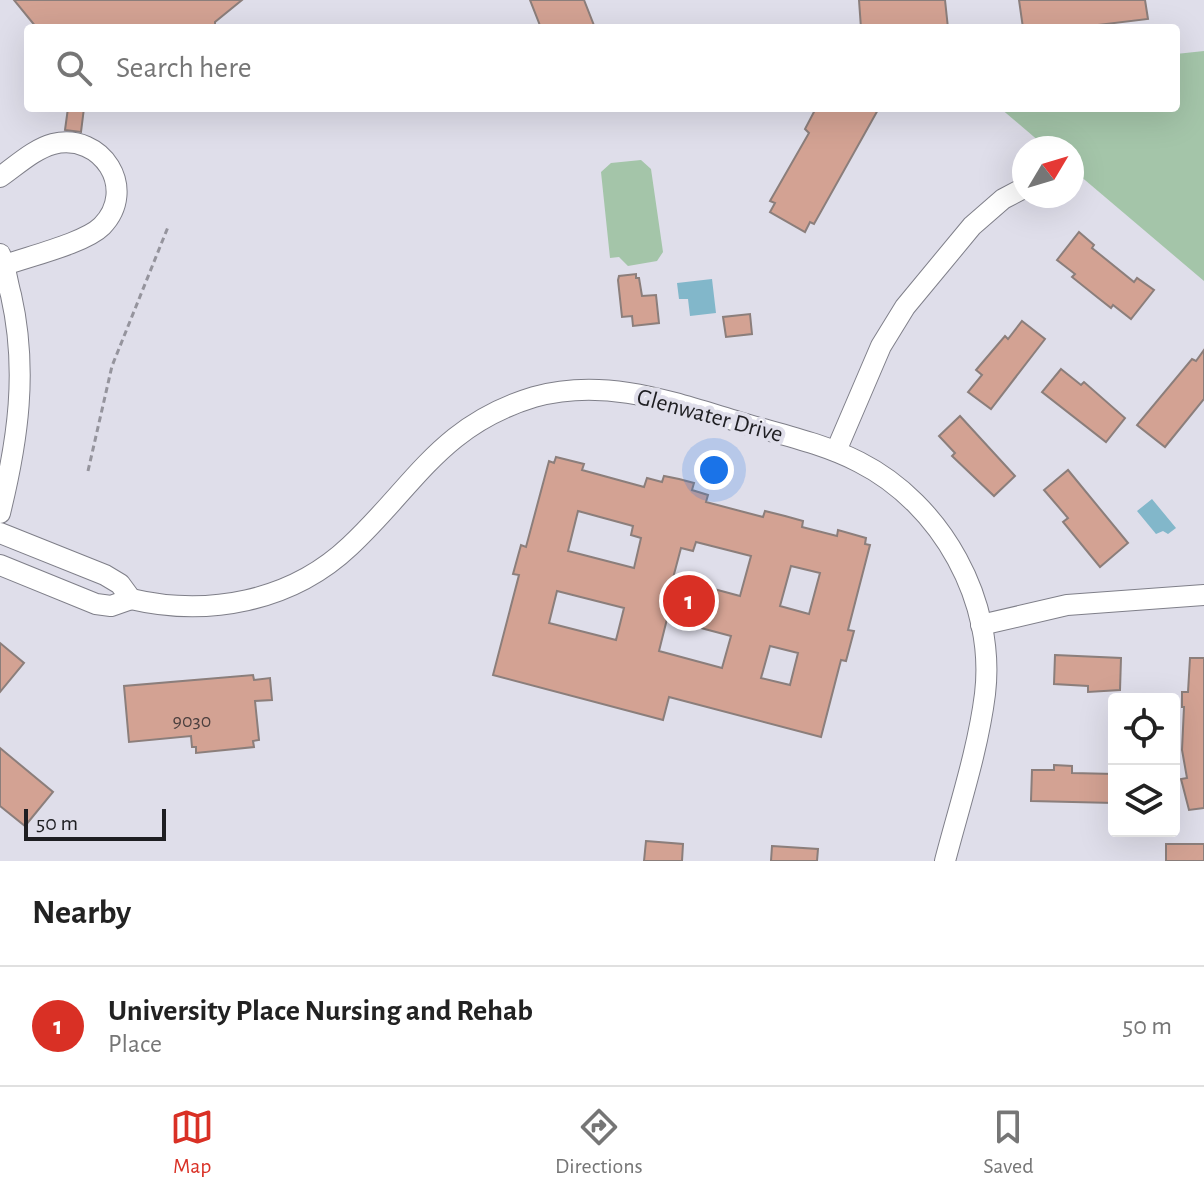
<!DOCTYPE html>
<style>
:root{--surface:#fff;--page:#f2f2f2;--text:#222;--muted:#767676;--line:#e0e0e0;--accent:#d93025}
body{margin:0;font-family:"Alegreya Sans",sans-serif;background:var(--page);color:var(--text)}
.controls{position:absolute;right:24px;bottom:24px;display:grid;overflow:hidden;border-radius:8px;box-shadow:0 8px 32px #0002}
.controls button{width:72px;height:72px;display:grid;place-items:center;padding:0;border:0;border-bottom:2px solid var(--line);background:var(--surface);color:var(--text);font:40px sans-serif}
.compass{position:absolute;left:1012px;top:136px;width:72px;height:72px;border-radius:50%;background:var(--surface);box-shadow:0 8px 32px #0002;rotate:52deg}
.scale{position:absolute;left:24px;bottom:20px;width:142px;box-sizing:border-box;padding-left:8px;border:4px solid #1e1e22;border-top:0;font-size:22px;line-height:28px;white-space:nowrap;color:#1e1e22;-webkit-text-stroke:6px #dfdeea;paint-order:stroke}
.you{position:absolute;left:714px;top:470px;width:28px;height:28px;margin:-20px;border:6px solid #fff;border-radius:50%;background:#1a73e8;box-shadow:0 0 0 12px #1a73e833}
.badge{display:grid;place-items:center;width:52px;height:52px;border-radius:50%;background:var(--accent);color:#fff;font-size:26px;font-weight:700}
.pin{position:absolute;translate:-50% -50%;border:4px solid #fff;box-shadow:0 2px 8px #0006}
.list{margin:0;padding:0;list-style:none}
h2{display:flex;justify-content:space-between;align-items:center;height:104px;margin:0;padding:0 32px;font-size:34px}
h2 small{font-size:26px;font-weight:400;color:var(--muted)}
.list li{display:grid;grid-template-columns:52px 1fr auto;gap:24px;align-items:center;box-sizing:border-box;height:120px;padding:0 32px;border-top:2px solid var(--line)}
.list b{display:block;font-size:30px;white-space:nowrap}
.list p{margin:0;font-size:26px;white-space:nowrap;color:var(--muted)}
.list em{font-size:26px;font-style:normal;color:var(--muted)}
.icon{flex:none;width:44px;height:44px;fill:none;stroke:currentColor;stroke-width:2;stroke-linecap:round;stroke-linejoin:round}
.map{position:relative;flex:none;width:1204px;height:861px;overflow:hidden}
.search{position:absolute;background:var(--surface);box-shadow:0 8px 32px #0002;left:24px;right:24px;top:24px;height:88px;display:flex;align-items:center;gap:20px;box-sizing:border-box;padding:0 28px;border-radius:8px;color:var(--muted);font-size:30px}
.sheet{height:224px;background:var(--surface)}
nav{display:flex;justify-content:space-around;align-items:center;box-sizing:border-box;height:112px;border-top:2px solid var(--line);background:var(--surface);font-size:22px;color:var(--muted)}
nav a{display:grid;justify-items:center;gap:4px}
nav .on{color:var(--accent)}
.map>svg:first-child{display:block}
.green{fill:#a4c5a9}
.water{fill:#82b7ca}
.building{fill:#d3a293;stroke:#8b7e7b;stroke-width:2;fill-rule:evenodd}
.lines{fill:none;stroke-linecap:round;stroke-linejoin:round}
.minor-casing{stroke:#7f7f89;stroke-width:22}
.path{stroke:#95949d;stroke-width:3;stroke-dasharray:6 4;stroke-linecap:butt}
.minor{stroke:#fff;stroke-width:20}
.labels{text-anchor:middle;stroke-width:8;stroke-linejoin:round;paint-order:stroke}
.number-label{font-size:20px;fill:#4b3f3e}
.street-label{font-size:24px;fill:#1e1e22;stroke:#dfdeea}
</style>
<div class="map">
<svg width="1204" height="861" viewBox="0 0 1204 861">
<rect width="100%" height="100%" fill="#dfdeea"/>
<g class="green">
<polygon points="1204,51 1204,281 1072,169 1072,148 1047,148 1000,108 1176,108 1176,54"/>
<polygon points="641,160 651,169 663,252 657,261 628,266 619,257 610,258 601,172 611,163"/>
</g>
<g class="water">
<polygon points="712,279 716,313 690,316 688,299 679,299 677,283"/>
<polygon points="1152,499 1176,528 1168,534 1163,531 1156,534 1137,511"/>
</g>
<g class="building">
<polygon points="14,0 242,0 215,22 215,28 36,27"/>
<polygon points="530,0 584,0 595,28 541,28"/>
<polygon points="859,0 945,0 948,28 861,28"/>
<polygon points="1019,0 1145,0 1148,19 1073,28 1023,28"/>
<polygon points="68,108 84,108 81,132 65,130"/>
<polygon points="816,108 879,108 814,224 810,222 805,232 770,212 775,203 770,201 809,133 805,129"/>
<polygon points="1079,232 1094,245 1092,248 1134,282 1137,278 1154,290 1131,319 1113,305 1111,308 1097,297 1072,277 1075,274 1057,260"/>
<polygon points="636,274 636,278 639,278 642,296 656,295 659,323 633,326 632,316 622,317 618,280 619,276"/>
<polygon points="750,314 752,334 726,337 723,317"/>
<polygon points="1022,321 1045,339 991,409 968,392 982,375 976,370 1005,336 1008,339"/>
<polygon points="1204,350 1204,399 1165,447 1137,425 1192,359 1196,361"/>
<polygon points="1061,369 1081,385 1084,382 1125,418 1106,442 1042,392"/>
<polygon points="960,416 1015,476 994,496 952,456 955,453 939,436"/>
<path d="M 556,457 L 584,464 L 582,470 L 644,487 L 647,478 L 662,482 L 664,476 L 679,479 L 694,483 L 692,490 L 708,495 L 706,502 L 763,517 L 765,511 L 785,516 L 803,521 L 802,527 L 837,536 L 838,530 L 866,538 L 865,544 L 870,545 L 848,630 L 854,631 L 846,661 L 841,660 L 821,737 L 669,697 L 663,720 L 493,675 L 519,575 L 513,574 L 521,545 L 526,547 L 549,461 L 554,463 ZM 578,511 L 633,526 L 631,535 L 641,538 L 634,568 L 568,551 ZM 696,542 L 751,556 L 740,596 L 673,578 L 681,548 L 693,551 ZM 791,566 L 820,573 L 809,614 L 780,606 ZM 557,591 L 624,608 L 616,640 L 549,623 ZM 667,619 L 731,636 L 722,668 L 659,651 ZM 770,646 L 798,653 L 790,685 L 761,678 Z"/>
<polygon points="1068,470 1128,543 1100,567 1063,522 1068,518 1044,490"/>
<polygon points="0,643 24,663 0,692"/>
<polygon points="1055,655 1121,658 1120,690 1088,692 1088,686 1054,684"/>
<polygon points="1190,658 1204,658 1204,808 1189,810 1181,779 1187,778 1182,750 1184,707 1182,707 1182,692 1188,692"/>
<polygon points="253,675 254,680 270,678 272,700 255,701 259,740 253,741 254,747 196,753 196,747 192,747 191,736 129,742 124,686"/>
<polygon points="0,748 53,792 25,826 0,806"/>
<polygon points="1054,765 1072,766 1072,773 1114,774 1114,803 1031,801 1032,770 1054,770"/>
<polygon points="646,841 683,844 682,861 644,861"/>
<rect x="1166" y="844" width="38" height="17"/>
<polygon points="772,846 818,849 817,861 771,861"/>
</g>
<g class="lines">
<defs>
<g id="minor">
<path d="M 0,177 C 16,166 34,149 53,144 C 102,132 138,189 102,226 C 85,243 30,256 5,265"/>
<polyline points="836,451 881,346 905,307 972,226 1003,199 1024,188"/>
<path d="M 0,513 C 18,440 28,370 11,295 C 7,281 6,267 0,254"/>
<polyline points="0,533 105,575 120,584 131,599 111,606 96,604 0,565"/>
<path d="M 131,599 C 207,617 291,602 350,546 C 415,485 441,425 534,397 C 605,377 672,402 739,422 C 779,434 822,443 859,462 C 942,504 996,602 985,694 C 978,750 959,807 945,861"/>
<polyline points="981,625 1067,605 1204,595"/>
</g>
</defs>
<use href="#minor" class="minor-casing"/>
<polyline class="path" points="88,471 112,366 168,227"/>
<use href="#minor" class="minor"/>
</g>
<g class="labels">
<g class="number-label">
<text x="192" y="727">9030</text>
</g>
<g class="street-label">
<text transform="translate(710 415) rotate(15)" y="8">Glenwater Drive</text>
</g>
</g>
</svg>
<div class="controls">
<button><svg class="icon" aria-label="locate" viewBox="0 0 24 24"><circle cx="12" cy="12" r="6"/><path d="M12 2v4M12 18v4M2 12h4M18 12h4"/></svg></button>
<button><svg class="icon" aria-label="layers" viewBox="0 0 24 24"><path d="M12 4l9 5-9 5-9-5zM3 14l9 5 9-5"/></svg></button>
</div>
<svg class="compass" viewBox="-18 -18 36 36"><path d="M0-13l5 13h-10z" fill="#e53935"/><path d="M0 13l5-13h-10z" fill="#767676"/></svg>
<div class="scale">50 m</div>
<div class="you"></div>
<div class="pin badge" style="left:689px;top:601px">1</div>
<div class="search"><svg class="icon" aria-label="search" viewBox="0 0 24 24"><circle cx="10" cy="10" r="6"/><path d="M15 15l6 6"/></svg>Search here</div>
</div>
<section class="sheet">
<h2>Nearby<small></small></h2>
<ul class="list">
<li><span class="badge">1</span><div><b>University Place Nursing and Rehab</b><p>Place</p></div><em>50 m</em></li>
</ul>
</section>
<nav>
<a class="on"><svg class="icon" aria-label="map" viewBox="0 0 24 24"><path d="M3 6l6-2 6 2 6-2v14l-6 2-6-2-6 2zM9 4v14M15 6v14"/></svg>Map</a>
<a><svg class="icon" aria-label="directions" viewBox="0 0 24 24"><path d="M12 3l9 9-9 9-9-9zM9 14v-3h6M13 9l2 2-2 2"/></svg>Directions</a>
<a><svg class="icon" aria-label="saved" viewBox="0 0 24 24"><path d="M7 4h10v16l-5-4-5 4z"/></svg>Saved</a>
</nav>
